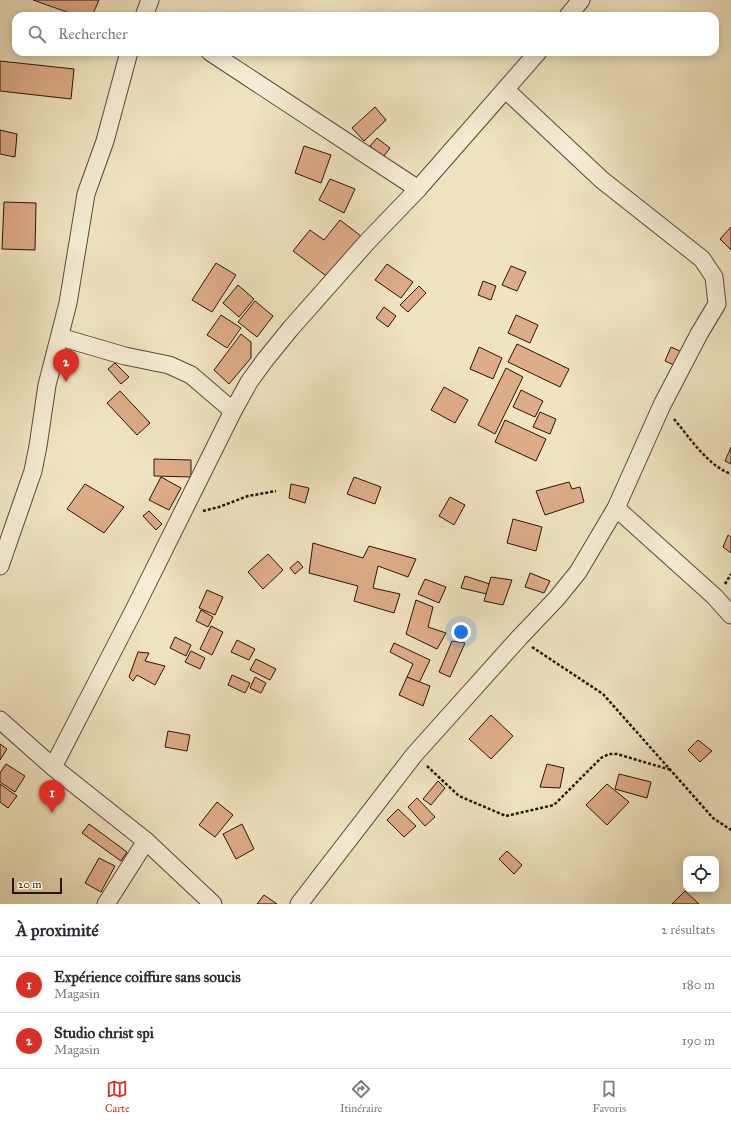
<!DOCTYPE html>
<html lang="fr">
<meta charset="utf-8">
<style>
:root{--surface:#fff;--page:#f2f2f3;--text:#2b2b33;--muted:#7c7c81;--line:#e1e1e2;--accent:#d93025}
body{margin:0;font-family:"IM FELL Great Primer",serif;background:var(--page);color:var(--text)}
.controls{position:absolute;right:12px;bottom:12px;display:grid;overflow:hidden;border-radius:8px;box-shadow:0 2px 10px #0003}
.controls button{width:36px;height:36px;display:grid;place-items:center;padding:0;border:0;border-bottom:1px solid var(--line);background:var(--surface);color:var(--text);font:20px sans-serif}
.scale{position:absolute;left:12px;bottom:10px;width:50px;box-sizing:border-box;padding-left:4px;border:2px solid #2a1409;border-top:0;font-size:11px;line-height:14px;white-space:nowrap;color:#2a1409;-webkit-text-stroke:3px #f5edd6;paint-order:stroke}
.you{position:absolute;left:461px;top:632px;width:14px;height:14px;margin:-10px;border:3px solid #fff;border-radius:50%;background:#1a73e8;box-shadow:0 0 0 6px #1a73e833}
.badge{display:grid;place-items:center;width:26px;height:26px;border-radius:50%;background:var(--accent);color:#fff;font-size:13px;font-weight:700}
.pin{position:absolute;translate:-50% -33px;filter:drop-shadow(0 1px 2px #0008)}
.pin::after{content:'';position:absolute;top:21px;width:14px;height:12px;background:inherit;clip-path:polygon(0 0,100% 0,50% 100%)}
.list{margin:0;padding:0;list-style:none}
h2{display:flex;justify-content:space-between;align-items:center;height:52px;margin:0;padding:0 16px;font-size:17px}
h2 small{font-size:13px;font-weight:400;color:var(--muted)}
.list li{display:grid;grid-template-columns:26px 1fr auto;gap:12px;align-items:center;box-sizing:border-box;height:56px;padding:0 16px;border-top:1px solid var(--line)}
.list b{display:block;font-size:15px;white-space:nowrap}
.list p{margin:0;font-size:13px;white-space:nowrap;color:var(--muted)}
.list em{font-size:13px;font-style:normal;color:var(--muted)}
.icon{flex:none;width:22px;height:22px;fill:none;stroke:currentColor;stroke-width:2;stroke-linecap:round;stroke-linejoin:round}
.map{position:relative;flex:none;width:731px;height:904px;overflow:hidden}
.search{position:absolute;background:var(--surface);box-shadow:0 2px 10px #0003;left:12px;right:12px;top:12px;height:44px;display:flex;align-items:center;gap:10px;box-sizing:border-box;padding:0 14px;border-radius:12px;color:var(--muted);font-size:15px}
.sheet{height:164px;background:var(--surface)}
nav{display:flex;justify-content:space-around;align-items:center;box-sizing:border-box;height:56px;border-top:1px solid var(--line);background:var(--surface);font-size:11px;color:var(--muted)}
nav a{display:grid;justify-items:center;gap:2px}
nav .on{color:var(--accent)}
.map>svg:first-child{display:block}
.building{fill:#dfac88;stroke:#2a1409}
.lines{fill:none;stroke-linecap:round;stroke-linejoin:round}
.minor-casing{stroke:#5b4837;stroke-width:19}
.path{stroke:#2a1409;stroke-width:2.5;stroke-dasharray:3 2;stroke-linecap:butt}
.minor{stroke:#f5edd6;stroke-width:17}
</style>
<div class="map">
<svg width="731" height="904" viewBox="0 0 731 904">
<rect width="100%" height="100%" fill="#efe4c0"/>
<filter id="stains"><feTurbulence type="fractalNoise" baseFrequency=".005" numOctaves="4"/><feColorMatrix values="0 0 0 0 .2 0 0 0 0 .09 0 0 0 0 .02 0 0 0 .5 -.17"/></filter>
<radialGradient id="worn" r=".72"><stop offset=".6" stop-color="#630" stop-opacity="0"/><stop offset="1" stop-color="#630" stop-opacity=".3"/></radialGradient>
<g class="building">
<polygon points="33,0 99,0 92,16 78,16"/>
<polygon points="0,61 74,69 71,99 0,91"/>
<polygon points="375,107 386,120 364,141 352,128"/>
<polygon points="0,130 17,134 15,157 0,154"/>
<polygon points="377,138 390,148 383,157 370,146"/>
<polygon points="304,146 331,155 321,183 295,173"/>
<polygon points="330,179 355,189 344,213 319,200"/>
<polygon points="4,202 36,203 35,250 2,249"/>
<polygon points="340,220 361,236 329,278 293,251 310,230 324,240"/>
<polygon points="731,227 731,250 720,239"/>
<polygon points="216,263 236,275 212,312 192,300"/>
<polygon points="387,264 413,282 401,298 375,280"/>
<polygon points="511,266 526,272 517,291 502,285"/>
<polygon points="483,281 496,286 491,300 478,295"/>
<polygon points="238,285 254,299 239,317 223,303"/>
<polygon points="419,286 426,293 408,312 400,305"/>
<polygon points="255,301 273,316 257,337 238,322"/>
<polygon points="384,307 396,316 388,327 376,318"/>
<polygon points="221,315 241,328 227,348 207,335"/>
<polygon points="516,315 538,325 530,343 508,333"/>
<polygon points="241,334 251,342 251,358 229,384 214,370"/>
<polygon points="517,344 569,369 560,387 508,362"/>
<polygon points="479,347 502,358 493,379 470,369"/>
<polygon points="671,347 682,352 676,366 665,361"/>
<polygon points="115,363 129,377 121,384 108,369"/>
<polygon points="506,368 523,377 495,434 478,425"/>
<polygon points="444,387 468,400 455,423 431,410"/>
<polygon points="521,390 543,401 535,417 513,407"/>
<polygon points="120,391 150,423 137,435 107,403"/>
<polygon points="540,412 556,419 550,434 533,427"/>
<polygon points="505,420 546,439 536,461 495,442"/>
<polygon points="731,447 731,464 725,461"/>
<polygon points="154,459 191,460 191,477 154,476"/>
<polygon points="161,477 181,488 169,510 149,500"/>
<polygon points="354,477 381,487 375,504 347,494"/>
<polygon points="569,482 572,489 580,487 584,502 545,515 536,491"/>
<polygon points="85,484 124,507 104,533 67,509"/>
<polygon points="291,484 309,488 305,503 289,498"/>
<polygon points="450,497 465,505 454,525 439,516"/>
<polygon points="149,511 162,524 156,530 143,516"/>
<polygon points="513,519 542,527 536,551 507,543"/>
<polygon points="728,535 731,537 731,553 723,547"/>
<polygon points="313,543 363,558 369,546 416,559 408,577 378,566 373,588 400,594 394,613 354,601 358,586 309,573"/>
<polygon points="268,554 283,570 263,589 248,572"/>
<polygon points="298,561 303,567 295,574 290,568"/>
<polygon points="530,573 550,581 544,593 525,587"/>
<polygon points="465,576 493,585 491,595 461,588"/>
<polygon points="491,577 512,580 503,605 484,601"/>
<polygon points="425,579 446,587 439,603 418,594"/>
<polygon points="207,590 223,597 215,615 199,608"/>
<polygon points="416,600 433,607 428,627 446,633 437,649 406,634"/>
<polygon points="201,610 213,617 208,627 196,621"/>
<polygon points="211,626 223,632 212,655 200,649"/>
<polygon points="175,637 191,645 186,656 170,648"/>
<polygon points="237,640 255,649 249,660 231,652"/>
<polygon points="452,641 465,643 450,677 439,672"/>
<polygon points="394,643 430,660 419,683 407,677 413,664 390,652"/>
<polygon points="191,651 205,658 200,669 185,662"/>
<polygon points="138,652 149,653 145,661 165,666 155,685 137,675 133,681 129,677"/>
<polygon points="256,659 276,669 270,680 250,670"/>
<polygon points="232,675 250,683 245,693 228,685"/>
<polygon points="255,677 266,683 261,693 250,688"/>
<polygon points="407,677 430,686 423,706 399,695"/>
<polygon points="491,715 513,736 491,759 469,739"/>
<polygon points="168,731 190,735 187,751 165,747"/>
<polygon points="698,740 712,751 700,762 688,750"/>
<polygon points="0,744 7,749 0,760"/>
<polygon points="6,764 25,776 15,792 0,782 0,773"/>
<polygon points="547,764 564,768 560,788 540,787"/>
<polygon points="619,774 651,782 647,798 615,789"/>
<polygon points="438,781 445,788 431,805 423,799"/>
<polygon points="0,784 17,796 8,808 0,802"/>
<polygon points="607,784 629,802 607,825 586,805"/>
<polygon points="417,798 435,817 425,826 408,807"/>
<polygon points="217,802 233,815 215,837 199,825"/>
<polygon points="398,809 416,826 404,837 387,820"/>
<polygon points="89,824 127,852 121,861 82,833"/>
<polygon points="242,824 254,849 236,859 223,834"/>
<polygon points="507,851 522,865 514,874 499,859"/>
<polygon points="99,858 115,866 101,892 85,883"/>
<polygon points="685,891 699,904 672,904"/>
<polygon points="264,895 277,904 257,904"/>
</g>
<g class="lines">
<defs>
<g id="minor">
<polyline points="144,16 150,0"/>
<polyline points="568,16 581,0"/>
<polyline points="210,52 418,189"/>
<polyline points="60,337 125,356 169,365 191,375 233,411"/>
<polyline points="616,508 715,597 731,615"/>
<polyline points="0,566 33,471 38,446 47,385 68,303 86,194 105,141 129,52"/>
<polyline points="0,720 53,767 146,841 213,904"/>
<polyline points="53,767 134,610 233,411 249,382 265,360 291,328 368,241 418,189 538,52"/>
<polyline points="106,904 146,841"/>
<polyline points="299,904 414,755 519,638 557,598 578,572 616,508 662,405 699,334 717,304 714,277 702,259 602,180 506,90"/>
</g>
</defs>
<use href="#minor" class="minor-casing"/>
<g class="path">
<path d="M 674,419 C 690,438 707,465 731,474"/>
<polyline points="203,511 219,507 248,496 276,491"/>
<polyline points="725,584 731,574"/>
<polyline points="532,647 603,694 713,818 731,830"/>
<polyline points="427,766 459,796 506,816 554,805 601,758 609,754 617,754 671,770"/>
</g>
<use href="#minor" class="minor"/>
</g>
<rect width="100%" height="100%" filter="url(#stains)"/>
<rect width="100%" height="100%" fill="url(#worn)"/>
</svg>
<div class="controls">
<button><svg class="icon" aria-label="locate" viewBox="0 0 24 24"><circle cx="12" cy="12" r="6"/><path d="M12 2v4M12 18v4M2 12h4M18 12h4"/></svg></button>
</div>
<div class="scale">20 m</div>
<div class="you"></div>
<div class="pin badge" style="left:52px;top:813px">1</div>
<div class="pin badge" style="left:66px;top:382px">2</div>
<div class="search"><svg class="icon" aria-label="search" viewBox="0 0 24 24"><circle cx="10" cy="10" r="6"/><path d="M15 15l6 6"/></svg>Rechercher</div>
</div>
<section class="sheet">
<h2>À proximité<small>2 résultats</small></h2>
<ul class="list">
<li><span class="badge">1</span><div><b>Expérience coiffure sans soucis</b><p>Magasin</p></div><em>180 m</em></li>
<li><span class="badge">2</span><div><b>Studio christ spi</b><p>Magasin</p></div><em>190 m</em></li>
</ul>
</section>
<nav>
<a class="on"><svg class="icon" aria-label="map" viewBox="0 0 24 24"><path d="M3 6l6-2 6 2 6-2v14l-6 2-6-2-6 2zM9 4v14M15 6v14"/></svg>Carte</a>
<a><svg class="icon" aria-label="directions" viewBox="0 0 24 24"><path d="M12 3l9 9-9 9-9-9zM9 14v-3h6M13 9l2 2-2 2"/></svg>Itinéraire</a>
<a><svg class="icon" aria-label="saved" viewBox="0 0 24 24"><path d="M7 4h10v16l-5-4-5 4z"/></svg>Favoris</a>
</nav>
